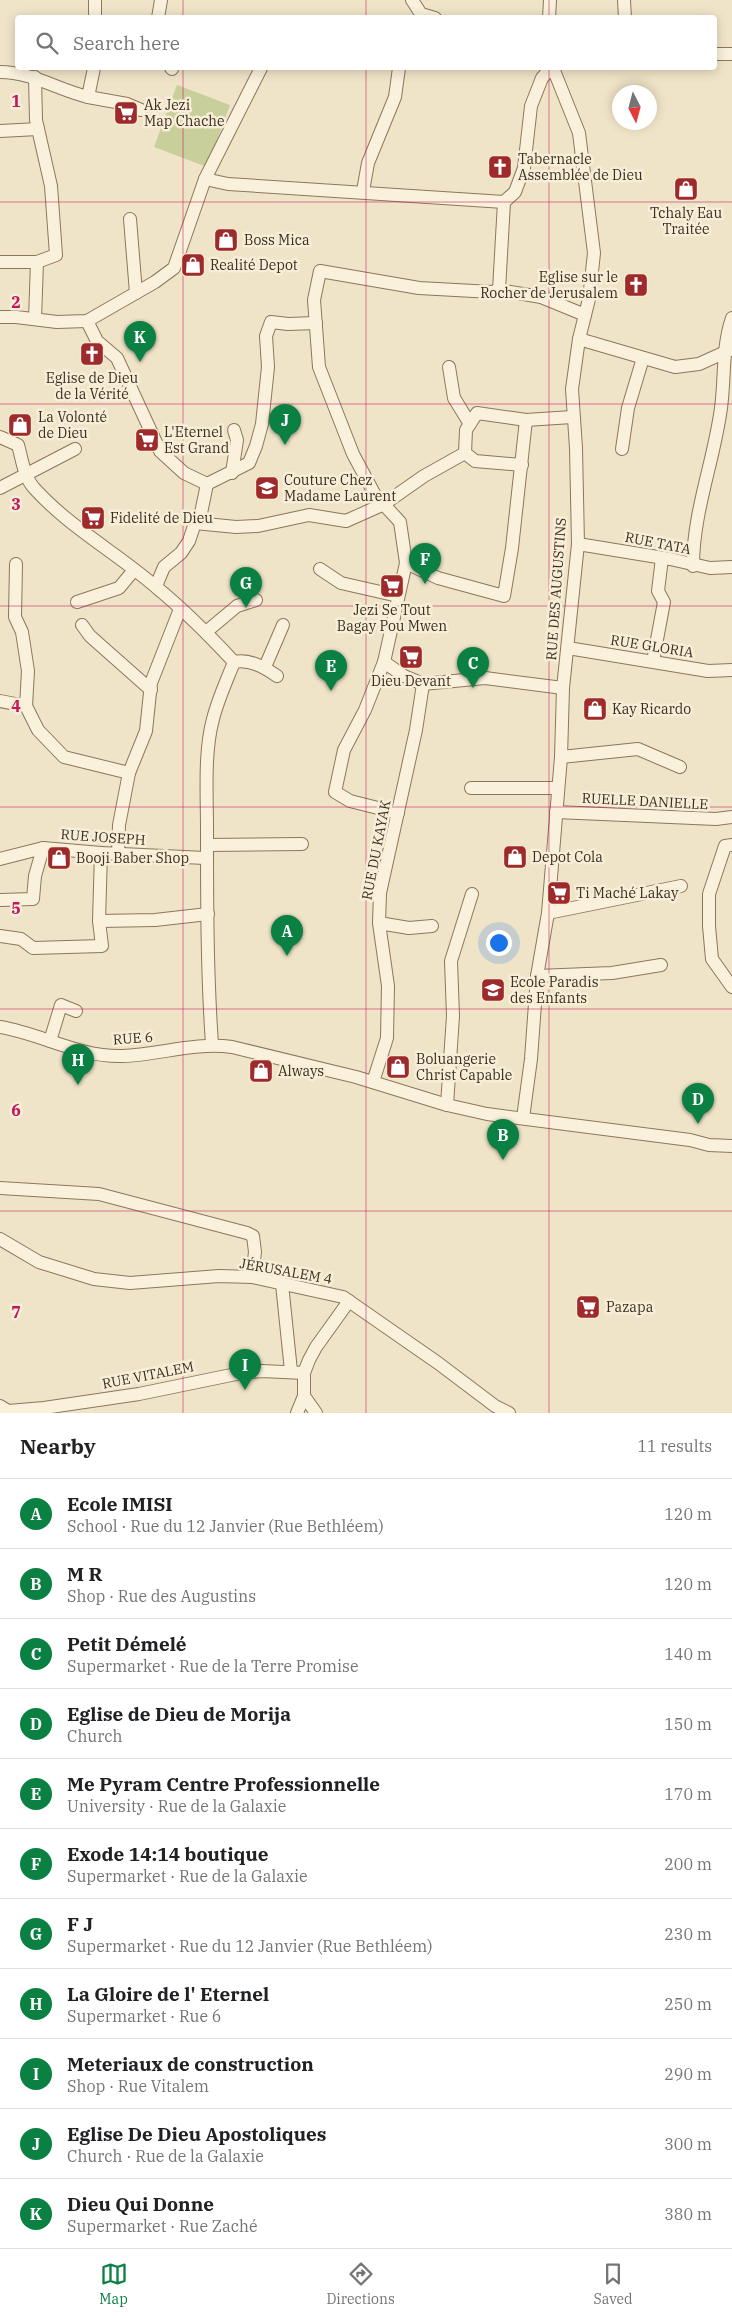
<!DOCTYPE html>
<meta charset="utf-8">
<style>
:root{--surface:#fff;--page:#f6f6f6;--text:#202124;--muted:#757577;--line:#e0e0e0;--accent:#0b8043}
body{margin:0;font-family:"IBM Plex Serif",serif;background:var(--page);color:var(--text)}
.compass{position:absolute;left:612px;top:85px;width:45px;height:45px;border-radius:50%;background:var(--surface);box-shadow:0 2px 12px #0003;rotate:174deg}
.you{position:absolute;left:498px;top:942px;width:18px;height:18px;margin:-12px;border:4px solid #fff;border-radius:50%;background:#1a73e8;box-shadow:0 0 0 8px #1a73e833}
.badge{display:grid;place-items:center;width:32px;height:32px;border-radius:50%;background:var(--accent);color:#fff;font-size:16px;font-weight:700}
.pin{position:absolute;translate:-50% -41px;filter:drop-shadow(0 1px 2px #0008)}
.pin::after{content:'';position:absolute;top:26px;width:18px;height:15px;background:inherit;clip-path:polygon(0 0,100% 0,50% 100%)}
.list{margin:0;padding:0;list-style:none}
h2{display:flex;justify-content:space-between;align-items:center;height:65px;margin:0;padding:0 20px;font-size:21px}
h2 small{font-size:16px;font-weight:400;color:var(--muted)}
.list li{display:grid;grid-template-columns:32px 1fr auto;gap:15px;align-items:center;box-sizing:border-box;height:70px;padding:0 20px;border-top:1px solid var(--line)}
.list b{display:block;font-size:19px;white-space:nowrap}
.list p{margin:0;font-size:16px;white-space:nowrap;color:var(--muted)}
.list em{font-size:16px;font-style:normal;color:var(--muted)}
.icon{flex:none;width:28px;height:28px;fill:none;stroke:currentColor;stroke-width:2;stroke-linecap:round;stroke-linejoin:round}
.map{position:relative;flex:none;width:732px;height:1413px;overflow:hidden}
.search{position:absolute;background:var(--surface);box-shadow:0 2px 12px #0003;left:15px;right:15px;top:15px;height:55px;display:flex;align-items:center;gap:12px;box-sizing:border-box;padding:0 18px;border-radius:5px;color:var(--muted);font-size:19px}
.sheet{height:835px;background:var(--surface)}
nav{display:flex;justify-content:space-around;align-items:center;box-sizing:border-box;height:70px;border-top:1px solid var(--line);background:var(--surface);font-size:14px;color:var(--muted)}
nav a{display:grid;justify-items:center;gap:2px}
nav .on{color:var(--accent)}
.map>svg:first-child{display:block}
.green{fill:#c9cf9b}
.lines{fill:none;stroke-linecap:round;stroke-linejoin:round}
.minor-casing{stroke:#8d765c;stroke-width:14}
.minor{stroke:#faf1dc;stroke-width:12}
.grid{fill:none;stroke:#c2185b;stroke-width:1;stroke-opacity:0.55}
.labels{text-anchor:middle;stroke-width:5;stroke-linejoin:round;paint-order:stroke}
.poi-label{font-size:14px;fill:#3d2e20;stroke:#f7eed8;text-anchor:start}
.street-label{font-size:14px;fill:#3d2e20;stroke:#f7eed8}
.grid-label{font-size:16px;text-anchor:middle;font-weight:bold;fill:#c2185b;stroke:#f7eed8;stroke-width:5;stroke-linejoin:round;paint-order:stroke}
</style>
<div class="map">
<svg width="732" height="1413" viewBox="0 0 732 1413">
<rect width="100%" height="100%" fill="#f0e4c8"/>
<polygon class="green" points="177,85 230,105 207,167 154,147"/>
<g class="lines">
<defs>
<g id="minor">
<polyline points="412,0 421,14 435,18"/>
<polyline points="624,0 625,18"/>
<polyline points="95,18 95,0"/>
<polyline points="158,18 161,0"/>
<polyline points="549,18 550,0"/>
<polyline points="714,54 732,54"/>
<polyline points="171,68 172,69"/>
<path d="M 0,72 C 32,72 58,90 88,97 L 94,68"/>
<polyline points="35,77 36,120 51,186 56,255 37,262 35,319"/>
<polyline points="88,97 127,104 141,110"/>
<polyline points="0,131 38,129"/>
<polyline points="205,179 228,184 504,202"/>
<polyline points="363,191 368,163 395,97 399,68"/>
<polyline points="130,219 136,293"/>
<polyline points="0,262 37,262"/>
<polyline points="499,290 504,202 515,192 524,168 531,106 542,78 551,68"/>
<polyline points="0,317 16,317 57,322 87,321 155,282 174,268 205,179 261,68"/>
<polyline points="87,321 97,341 117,358 160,451 184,473 207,484 200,518 195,523 189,541 181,553 164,567 156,586"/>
<polyline points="579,339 675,367 699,364 730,350"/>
<polyline points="449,367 454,398 470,424"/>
<path d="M 0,437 L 18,445 C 22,459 24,477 34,488 C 69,527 117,553 156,587 C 184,610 209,635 234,662 C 227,680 218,699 213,719 C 204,752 207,794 207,828 C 207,900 207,973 212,1044"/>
<polyline points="622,449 628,408 643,358"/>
<polyline points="465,453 475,461 522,465"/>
<polyline points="232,473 237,440 234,430"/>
<polyline points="207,484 249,463 256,446 262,424 268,367 266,336 271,322 288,324 316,323"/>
<polyline points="0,488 75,449"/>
<polyline points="195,523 236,527 258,526 309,515 346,521 384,504 424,476 465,453 466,430 477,413 526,420 572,417"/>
<polyline points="578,544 670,559 710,568 732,567"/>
<polyline points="406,563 438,578 504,596 512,548 526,420"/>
<polyline points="16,564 15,617 22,632 28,671 26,706"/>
<path d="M 693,566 C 693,512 714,461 721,408 C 725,378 722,347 732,318"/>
<polyline points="320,569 341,583 398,596"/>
<polyline points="77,602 119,588 134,570"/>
<polyline points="82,625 90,636 151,690"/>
<polyline points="206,632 237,606 256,600"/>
<polyline points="568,648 708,671 732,670"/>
<polyline points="653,661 664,602 658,591 662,558"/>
<path d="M 234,662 C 250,659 264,667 277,676"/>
<polyline points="384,662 404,676 423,684 485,678 563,688"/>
<polyline points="265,667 283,625"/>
<polyline points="0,701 26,706 38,730 64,757 129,773"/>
<polyline points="561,757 638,749 680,767"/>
<polyline points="471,788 557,788"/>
<polyline points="556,812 716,819 732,817"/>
<polyline points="398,813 350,801 335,792 344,750 365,710 384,662 406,563 400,522 375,495 353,454 319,367 314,300 320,271 419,288 492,292 499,290 541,297 585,315"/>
<polyline points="207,845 302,844"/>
<polyline points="732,845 725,846 709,894 709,926 712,959 732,987"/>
<polyline points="101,853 99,921 155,920 208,914"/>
<polyline points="118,854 119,825 129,773 146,731 151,683 180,609"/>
<polyline points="0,859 43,848 101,853 205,858"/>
<polyline points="0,900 33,899 35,876 43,848"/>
<polyline points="548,913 681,886"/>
<polyline points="379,923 409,928 432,926"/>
<polyline points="0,936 21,939 33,948 102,946 99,921"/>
<polyline points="537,976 612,973 661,965"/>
<path d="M 0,1027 C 42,1034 78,1057 122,1056 C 159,1055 194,1042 232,1047 L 356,1077 L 447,1105 L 487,1114 L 690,1140 L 709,1145 L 732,1146"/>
<polyline points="50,1041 61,1005 76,1011"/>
<polyline points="373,1082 387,1038 388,986 379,923 380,893 416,730 423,684"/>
<polyline points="447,1105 453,1016 451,961 472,894"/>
<polyline points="523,1118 531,1059 537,976 548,913 561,757 563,688 578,544 576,448 572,389 579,339 589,299 594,253 579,133 553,68"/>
<polyline points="0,1188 99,1194 247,1233 253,1236 255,1252 252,1277"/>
<polyline points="0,1239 39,1262 94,1279 130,1283 219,1276 252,1277 343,1297 438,1363 495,1406 509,1413"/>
<polyline points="282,1284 291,1371"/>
<polyline points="304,1396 316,1413"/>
<polyline points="0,1406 8,1411 44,1408 139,1394 241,1373 262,1371 304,1373"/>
<polyline points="297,1413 304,1396 304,1373 309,1360 316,1347 349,1301"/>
</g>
</defs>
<use href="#minor" class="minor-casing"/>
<use href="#minor" class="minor"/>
</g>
<path class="grid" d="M 183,0 L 183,18M 366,0 L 366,18M 549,0 L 549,18M 183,68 L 183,1413M 366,68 L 366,1413M 549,68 L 549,1413M 0,202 L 732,202M 0,404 L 732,404M 0,606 L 732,606M 0,807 L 732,807M 0,1009 L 732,1009M 0,1211 L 732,1211"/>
<defs>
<symbol id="supermarket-square" viewBox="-11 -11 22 22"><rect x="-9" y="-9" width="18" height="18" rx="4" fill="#9e2a2b" stroke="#f7eed8"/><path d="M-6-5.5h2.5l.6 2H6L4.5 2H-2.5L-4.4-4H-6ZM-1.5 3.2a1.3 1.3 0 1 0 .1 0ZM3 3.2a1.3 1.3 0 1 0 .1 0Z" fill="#fff"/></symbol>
<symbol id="church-square" viewBox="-11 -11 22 22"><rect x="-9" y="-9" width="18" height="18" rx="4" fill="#9e2a2b" stroke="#f7eed8"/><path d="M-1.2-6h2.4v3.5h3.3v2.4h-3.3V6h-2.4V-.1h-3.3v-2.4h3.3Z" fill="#fff"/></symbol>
<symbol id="shop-square" viewBox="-11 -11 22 22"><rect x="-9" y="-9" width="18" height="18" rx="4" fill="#9e2a2b" stroke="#f7eed8"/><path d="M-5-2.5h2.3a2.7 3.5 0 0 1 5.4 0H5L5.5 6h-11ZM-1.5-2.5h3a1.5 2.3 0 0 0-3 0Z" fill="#fff"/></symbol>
<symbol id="school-square" viewBox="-11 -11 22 22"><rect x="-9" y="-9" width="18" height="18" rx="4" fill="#9e2a2b" stroke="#f7eed8"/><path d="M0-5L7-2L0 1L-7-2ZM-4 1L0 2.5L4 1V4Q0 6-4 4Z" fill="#fff"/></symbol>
</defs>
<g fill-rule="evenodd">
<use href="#supermarket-square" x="112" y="99" width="28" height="28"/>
<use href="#church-square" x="486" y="153" width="28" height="28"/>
<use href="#shop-square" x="672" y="175" width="28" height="28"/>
<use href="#shop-square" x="212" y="226" width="28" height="28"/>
<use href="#shop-square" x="179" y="251" width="28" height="28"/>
<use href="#church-square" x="622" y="271" width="28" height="28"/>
<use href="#church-square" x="78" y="340" width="28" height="28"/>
<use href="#shop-square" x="6" y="411" width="28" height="28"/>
<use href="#supermarket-square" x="133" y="426" width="28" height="28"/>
<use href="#school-square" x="253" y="474" width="28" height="28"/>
<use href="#supermarket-square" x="79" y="504" width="28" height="28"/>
<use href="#supermarket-square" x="378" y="572" width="28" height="28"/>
<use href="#supermarket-square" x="397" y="643" width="28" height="28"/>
<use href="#shop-square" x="581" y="695" width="28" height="28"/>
<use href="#shop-square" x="501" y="843" width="28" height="28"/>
<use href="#shop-square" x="45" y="844" width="28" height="28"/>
<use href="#supermarket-square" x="545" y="879" width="28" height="28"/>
<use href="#school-square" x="479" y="976" width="28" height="28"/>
<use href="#shop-square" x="384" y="1053" width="28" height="28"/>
<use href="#shop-square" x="247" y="1057" width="28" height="28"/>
<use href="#supermarket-square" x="574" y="1293" width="28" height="28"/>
</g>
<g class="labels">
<g class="poi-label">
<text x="144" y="110">Ak Jezi<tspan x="144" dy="16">Map Chache</tspan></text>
<text x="518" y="164">Tabernacle<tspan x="518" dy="16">Assemblée de Dieu</tspan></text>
<text x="686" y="218" text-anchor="middle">Tchaly Eau<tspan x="686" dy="16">Traitée</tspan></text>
<text x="244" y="245">Boss Mica</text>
<text x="210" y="270">Realité Depot</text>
<text x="618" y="282" text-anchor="end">Eglise sur le<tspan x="618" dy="16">Rocher de Jerusalem</tspan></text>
<text x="92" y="383" text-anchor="middle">Eglise de Dieu<tspan x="92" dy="16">de la Vérité</tspan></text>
<text x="38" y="422">La Volonté<tspan x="38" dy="16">de Dieu</tspan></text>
<text x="164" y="437">L'Eternel<tspan x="164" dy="16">Est Grand</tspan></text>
<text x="284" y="485">Couture Chez<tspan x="284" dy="16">Madame Laurent</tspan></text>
<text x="110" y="523">Fidelité de Dieu</text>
<text x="392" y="615" text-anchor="middle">Jezi Se Tout<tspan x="392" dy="16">Bagay Pou Mwen</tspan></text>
<text x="411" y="686" text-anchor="middle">Dieu Devant</text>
<text x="612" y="714">Kay Ricardo</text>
<text x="532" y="862">Depot Cola</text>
<text x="76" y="863">Booji Baber Shop</text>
<text x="576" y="898">Ti Maché Lakay</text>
<text x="510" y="987">Ecole Paradis<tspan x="510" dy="16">des Enfants</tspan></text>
<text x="416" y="1064">Boluangerie<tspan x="416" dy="16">Christ Capable</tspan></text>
<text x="278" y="1076">Always</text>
<text x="606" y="1312">Pazapa</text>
</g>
<g class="street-label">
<text transform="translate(658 543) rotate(11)" y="5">RUE TATA</text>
<text transform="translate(556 589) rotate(-86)" y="5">RUE DES AUGUSTINS</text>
<text transform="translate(652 646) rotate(9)" y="5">RUE GLORIA</text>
<text transform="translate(645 801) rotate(3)" y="5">RUELLE DANIELLE</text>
<text transform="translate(103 837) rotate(4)" y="5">RUE JOSEPH</text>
<text transform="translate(376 850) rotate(-79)" y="5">RUE DU KAYAK</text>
<text transform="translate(133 1038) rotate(-4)" y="5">RUE 6</text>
<text transform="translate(286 1271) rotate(10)" y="5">JÉRUSALEM 4</text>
<text transform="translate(148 1375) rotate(-11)" y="5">RUE VITALEM</text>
</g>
</g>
<g class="grid-label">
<text x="16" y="107">1</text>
<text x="16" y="308">2</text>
<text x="16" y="510">3</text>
<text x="16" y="712">4</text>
<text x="16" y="914">5</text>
<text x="16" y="1116">6</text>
<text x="16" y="1318">7</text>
</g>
</svg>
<svg class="compass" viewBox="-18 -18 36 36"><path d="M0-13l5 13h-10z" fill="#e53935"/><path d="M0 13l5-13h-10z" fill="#757577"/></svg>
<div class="you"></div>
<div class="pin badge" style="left:287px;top:956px">A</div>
<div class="pin badge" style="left:503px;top:1160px">B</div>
<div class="pin badge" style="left:473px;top:688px">C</div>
<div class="pin badge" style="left:698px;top:1124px">D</div>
<div class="pin badge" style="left:331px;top:691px">E</div>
<div class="pin badge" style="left:425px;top:584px">F</div>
<div class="pin badge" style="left:246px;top:608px">G</div>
<div class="pin badge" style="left:78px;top:1085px">H</div>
<div class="pin badge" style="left:245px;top:1390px">I</div>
<div class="pin badge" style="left:285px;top:445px">J</div>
<div class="pin badge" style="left:140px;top:362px">K</div>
<div class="search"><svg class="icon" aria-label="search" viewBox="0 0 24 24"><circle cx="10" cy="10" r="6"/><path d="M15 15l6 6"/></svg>Search here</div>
</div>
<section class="sheet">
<h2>Nearby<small>11 results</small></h2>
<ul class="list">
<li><span class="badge">A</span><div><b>Ecole IMISI</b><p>School · Rue du 12 Janvier (Rue Bethléem)</p></div><em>120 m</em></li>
<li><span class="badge">B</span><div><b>M R</b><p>Shop · Rue des Augustins</p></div><em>120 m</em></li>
<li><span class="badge">C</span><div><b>Petit Démelé</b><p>Supermarket · Rue de la Terre Promise</p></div><em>140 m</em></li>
<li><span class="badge">D</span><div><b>Eglise de Dieu de Morija</b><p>Church</p></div><em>150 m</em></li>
<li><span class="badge">E</span><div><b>Me Pyram Centre Professionnelle</b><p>University · Rue de la Galaxie</p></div><em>170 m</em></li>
<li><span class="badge">F</span><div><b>Exode 14:14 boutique</b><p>Supermarket · Rue de la Galaxie</p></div><em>200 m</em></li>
<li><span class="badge">G</span><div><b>F J</b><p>Supermarket · Rue du 12 Janvier (Rue Bethléem)</p></div><em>230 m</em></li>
<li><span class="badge">H</span><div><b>La Gloire de l' Eternel</b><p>Supermarket · Rue 6</p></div><em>250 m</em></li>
<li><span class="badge">I</span><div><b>Meteriaux de construction</b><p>Shop · Rue Vitalem</p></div><em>290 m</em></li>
<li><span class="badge">J</span><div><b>Eglise De Dieu Apostoliques</b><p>Church · Rue de la Galaxie</p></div><em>300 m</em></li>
<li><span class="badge">K</span><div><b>Dieu Qui Donne</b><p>Supermarket · Rue Zaché</p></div><em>380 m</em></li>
</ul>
</section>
<nav>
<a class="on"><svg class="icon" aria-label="map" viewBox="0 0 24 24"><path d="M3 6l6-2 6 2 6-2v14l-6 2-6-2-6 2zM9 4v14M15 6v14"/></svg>Map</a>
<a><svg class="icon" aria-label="directions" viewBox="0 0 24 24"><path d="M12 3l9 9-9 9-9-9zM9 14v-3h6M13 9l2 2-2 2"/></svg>Directions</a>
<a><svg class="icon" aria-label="saved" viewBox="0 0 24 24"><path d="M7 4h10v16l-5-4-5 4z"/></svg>Saved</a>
</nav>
